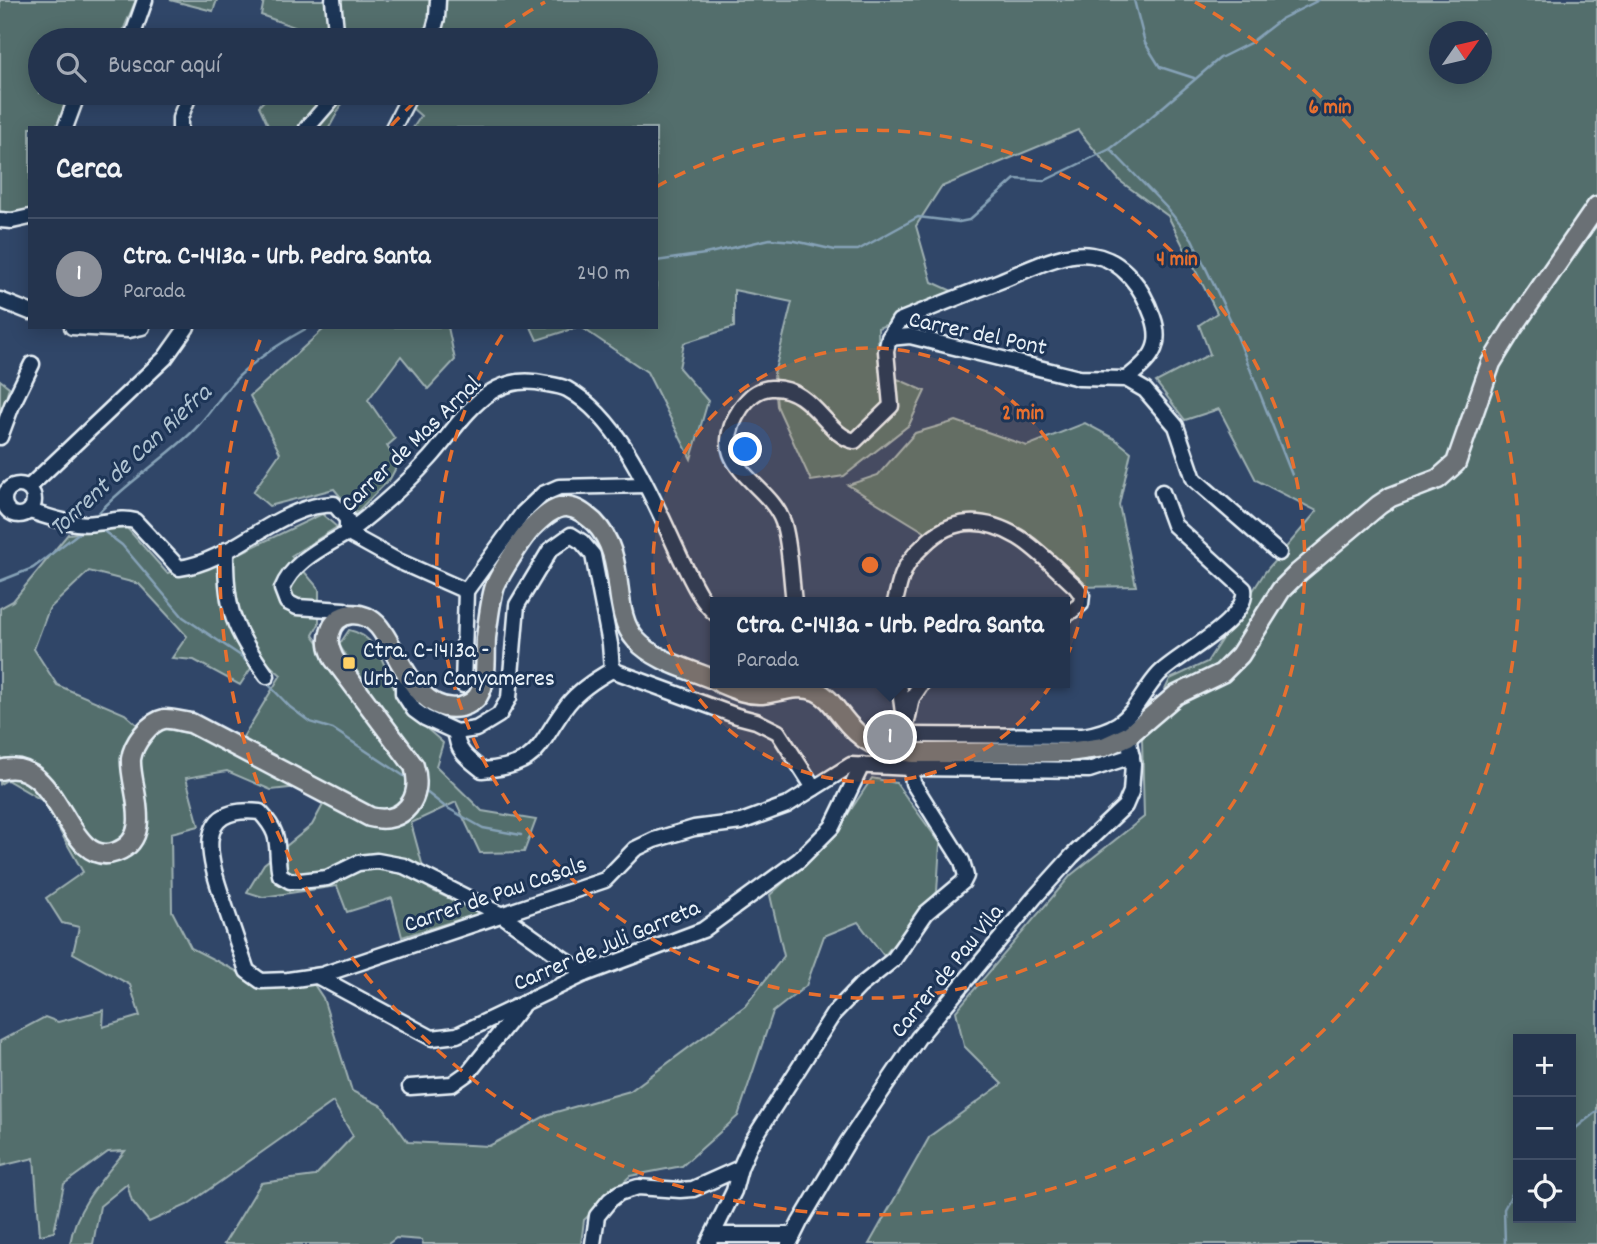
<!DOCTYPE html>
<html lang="es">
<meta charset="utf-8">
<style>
:root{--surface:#24344e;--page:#303f58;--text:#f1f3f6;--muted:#a3aab6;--line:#414f66;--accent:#8c9099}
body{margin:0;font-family:Dekko,sans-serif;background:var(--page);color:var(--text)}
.controls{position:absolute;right:21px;bottom:21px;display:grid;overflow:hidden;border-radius:0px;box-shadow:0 4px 18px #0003}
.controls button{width:63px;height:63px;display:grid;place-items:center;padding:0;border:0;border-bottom:2px solid var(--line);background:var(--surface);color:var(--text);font:35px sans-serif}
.compass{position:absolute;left:1429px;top:21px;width:63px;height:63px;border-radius:50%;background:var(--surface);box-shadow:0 4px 18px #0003;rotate:56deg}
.you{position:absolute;left:746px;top:450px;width:24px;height:24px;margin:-18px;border:5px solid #fff;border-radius:50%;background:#1a73e8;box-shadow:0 0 0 10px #1a73e833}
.badge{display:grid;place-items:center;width:46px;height:46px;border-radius:50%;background:var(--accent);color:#fff;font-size:23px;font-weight:700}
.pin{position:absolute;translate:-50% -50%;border:4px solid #fff;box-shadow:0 2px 7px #0006}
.popup{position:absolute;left:710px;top:597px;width:360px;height:91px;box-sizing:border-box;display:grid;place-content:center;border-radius:0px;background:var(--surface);filter:drop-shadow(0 2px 5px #0005);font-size:23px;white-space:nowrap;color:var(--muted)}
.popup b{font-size:26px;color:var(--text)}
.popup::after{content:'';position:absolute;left:50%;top:100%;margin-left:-14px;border:14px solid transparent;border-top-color:var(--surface)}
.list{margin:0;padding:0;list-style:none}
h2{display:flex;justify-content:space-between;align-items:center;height:91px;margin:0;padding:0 28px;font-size:30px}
h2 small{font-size:23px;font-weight:400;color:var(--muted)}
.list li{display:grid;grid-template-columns:46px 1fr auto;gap:21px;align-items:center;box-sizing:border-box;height:112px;padding:0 28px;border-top:2px solid var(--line)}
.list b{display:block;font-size:26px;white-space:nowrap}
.list p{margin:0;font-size:23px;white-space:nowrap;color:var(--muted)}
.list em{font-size:23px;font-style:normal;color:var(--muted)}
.icon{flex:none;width:38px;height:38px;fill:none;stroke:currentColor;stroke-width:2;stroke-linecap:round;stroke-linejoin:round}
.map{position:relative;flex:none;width:1597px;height:1244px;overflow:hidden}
.search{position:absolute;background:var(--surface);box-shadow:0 4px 18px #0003;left:28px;top:28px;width:630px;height:77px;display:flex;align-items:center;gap:18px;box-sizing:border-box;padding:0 24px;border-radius:38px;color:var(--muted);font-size:26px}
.panel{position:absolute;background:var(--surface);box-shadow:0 4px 18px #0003;left:28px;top:126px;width:630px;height:203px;border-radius:0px}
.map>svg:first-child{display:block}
.green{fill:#536e6c;stroke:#9eb0b2;stroke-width:2;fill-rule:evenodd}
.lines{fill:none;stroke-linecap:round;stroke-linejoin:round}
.stream{stroke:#86a2b7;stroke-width:2.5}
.minor-casing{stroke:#e8f1f8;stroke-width:19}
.major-casing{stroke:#e8f1f8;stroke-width:23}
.minor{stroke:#1d3557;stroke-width:14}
.major{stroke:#6a7074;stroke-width:18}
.ring{fill:none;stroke:#e8702f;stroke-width:3.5;stroke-dasharray:12 9}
.poi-dot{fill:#ffd166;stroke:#1d3557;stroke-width:2.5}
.labels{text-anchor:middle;stroke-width:6;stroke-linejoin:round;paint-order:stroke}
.street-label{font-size:24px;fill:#e8f1f8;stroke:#1d3557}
.poi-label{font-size:24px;fill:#e8f1f8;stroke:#1d3557;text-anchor:start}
.water-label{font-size:26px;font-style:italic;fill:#afc3d2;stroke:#1d3557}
.centre{fill:#e8702f;stroke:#1d3557;stroke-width:3.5}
.ring-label{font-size:21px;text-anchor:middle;font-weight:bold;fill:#e8702f;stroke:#1d3557;stroke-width:6;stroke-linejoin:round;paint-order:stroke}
</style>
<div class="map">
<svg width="1597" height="1244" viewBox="0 0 1597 1244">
<rect width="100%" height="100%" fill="#304668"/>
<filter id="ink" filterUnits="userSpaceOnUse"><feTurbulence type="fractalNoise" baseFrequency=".0143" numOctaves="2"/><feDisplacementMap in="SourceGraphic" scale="14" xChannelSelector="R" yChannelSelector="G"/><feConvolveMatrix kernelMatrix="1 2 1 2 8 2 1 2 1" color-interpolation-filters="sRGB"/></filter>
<g filter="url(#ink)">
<g class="green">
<polygon points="0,0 136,0 119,40 40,40 40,93 71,93 59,128 30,128 30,210 19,215 0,214"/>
<polygon points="170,0 217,0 213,11"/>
<path d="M 264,0 L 1597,0 L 1597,1244 L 869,1244 L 930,1136 L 1002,1084 L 964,1046 L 956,1011 L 1071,875 L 1144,817 L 1142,739 L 1170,679 L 1207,662 L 1265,572 L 1317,511 L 1256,480 L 1219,409 L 1185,420 L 1156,382 L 1210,354 L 1199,325 L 1217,313 L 1168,216 L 1120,181 L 1078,130 L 941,187 L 916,226 L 932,282 L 963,296 L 878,328 L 879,371 L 925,391 L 909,425 L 844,476 L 811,481 L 777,406 L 774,374 L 792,302 L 734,290 L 734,327 L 684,343 L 679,368 L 708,401 L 691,459 L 647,372 L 581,327 L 656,327 L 656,128 L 413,128 L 421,116 L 395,93 L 646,93 L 646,40 L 296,40 L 297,28 L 261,15 ZM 1440,32 L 1482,32 L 1482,74 L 1440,74 ZM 1518,1039 L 1571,1039 L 1571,1218 L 1518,1218 Z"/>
<polygon points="271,93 348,93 329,128 269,128 259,106"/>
<polygon points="326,327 448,327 455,360 428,389 401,356 368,400 395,439 387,446 398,464 390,479 355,514 334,489 269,506 253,492 280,453 250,396"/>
<polygon points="531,327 578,327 537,340"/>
<polygon points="0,380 9,387 0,423"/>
<polygon points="956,421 1027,446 1085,423 1115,439 1131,452 1119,505 1136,586 1076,587 1018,537 969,521 928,534 848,485 878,475 915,433"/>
<path d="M 322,514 L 337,527 L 291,556 L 319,589 L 319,624 L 313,635 L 404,762 C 409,791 408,800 380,813 L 240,742 L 281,675 L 259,656 L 240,685 L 194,660 L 172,658 L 187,636 L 139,584 L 89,571 L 49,609 L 34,649 L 57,685 L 125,714 L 151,737 L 165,729 L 194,734 L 298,787 L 271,790 L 227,771 L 186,778 L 199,826 L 171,833 L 172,911 L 191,948 L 242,974 L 313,983 L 323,998 L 352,1091 L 382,1106 L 408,1142 L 489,1146 L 549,1114 L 630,1091 L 745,1006 L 784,956 L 770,895 L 832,838 L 872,778 L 896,783 L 940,843 L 937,892 L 884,956 L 858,922 L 824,936 L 806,986 L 773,1012 L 738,1116 L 682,1166 L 630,1176 L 584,1220 L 581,1244 L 423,1244 L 422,1240 L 396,1238 L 388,1244 L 224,1244 L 261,1183 L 315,1176 L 353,1136 L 333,1102 L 187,1205 L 149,1222 L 132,1201 L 127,1184 L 100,1206 L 93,1244 L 70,1244 C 75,1208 102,1179 125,1151 L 108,1152 L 64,1184 L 54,1232 L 40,1235 L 34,1158 L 1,1166 L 0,1041 L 45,1017 L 58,1022 L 104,1010 L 103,1027 L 140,1016 L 130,985 L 73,953 L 79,927 L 62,923 L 46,898 L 83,872 L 43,801 L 7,780 L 0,784 L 0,608 L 13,601 L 68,534 L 127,528 L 167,573 L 240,553 Z"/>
<path d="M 349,630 C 384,637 386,680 402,704 C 412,719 431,731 443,743 L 436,766 L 482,811 L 536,820 L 524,852 L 480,853 L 456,802 L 411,823 L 429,889 L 480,913 L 402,937 L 392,898 L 347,912 L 337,886 L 263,897 L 247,892 L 264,864 L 312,825 L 324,803 L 388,826 L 413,805 L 420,762 L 339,645 Z"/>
</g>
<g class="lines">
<g class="stream">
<polyline points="1134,0 1145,43 1160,67 1194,78"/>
<polyline points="1110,149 1166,207 1192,239 1232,323 1292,475"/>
<polyline points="656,261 705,254 770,239 795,241 835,250 858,250 918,217 959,222 969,220 1015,179 1044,181 1110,149 1144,123 1220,58 1250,43 1281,19 1319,0"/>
<path d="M 93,519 C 122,486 159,463 190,434 C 209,416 221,394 239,376 C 259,357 285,340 309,327"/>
<polyline points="101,529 122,545 183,617 241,656 257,673"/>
<polyline points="0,581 33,568 84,529"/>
<polyline points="266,682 290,707 310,722 333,729 410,780"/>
<polyline points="425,791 444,806 483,828 521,835"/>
<polyline points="1571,1132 1597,1111"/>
<polyline points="1505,1244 1504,1209 1518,1183"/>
</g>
<defs>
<g id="minor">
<polyline points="333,0 337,40"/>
<polyline points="131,40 145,0"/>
<polyline points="431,40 437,18 438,0"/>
<polyline points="65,128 78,93"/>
<polyline points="180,128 180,118 190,93"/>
<polyline points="307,128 333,98 334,93"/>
<polyline points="393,128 411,93"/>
<polyline points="0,220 12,221 30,217"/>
<polyline points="0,300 30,312"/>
<polyline points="72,327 129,330 142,327"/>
<path d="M 889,338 L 899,321 C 933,307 966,294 1000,281 C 1026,271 1064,250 1092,255 C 1124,260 1143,289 1153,317 C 1164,348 1149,361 1126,379"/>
<polyline points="0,437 12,405 32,364"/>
<circle cx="19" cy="500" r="15"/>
<polyline points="28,488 165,358 187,327"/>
<path d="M 30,511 C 51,518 74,526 96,523 C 110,522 121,517 135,521 L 179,568 C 227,562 265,519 312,507 C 319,505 327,505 334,504 L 347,519 L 347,533 C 322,548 293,561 282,589 L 287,602 L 297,607 L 344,610 L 350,613"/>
<path d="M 226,550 C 225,610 233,628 267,676"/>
<polyline points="466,591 523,513 543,494 559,487 645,485"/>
<path d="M 794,602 C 791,580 790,542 783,522 C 768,480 702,466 741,408 C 749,397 757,389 771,388 C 813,386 826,436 855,441 L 891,406 L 886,351 L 889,338 L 910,336 L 1079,378 L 1126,379 L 1145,390 L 1176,426 L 1194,479 L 1279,553"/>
<path d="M 895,602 C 897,594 899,584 902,576 C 906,564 915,553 924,545 C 951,517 984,517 1018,537 C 1037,548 1058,571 1076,587 L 1082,595 L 1081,604 L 1065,616"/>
<polyline points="612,670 737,716 756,721 778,732 814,788"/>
<polyline points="407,675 403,684 403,693 414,710 425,718 456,732 476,729 499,715 509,698 517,605 550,550 571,535 582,542 593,555 610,644 612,670"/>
<polyline points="899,683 904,720"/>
<path d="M 463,685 L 466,591 L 396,560 L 347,533 C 377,510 404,487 430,458 C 449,437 466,408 491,392 C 510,381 526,379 547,384 C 553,385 561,386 567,389 C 623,420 655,504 681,559 C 690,576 700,601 715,613"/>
<path d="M 456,732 C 456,751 468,759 482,770 C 542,766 537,744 568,704 C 580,689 596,679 612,670"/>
<path d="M 904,735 L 1083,736 C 1095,734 1107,731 1118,724 C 1136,712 1144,690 1159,674 C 1178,654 1249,621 1244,589 L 1174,525 L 1162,492"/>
<polyline points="904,735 912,698 922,683"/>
<path d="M 585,974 L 502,915 L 404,866 L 377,861 L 358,863 L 327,878 L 300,881 L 290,881 L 280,875 C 274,845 284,838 260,812 C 187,804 212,867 226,909 C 233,930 240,950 247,971 L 261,981 L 288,980 L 322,975 L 605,880 L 635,849 L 654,840 L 694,828 L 741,822 L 787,805 L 851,765 L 911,768 L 1089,770 L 1132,756"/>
<polyline points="317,976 432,1038 457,1035 585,974 703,930 799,860 832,827 862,765"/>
<polyline points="410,1087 452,1084 469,1072 521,1007"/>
<polyline points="713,1235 793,1235"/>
<polyline points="593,1244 597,1216 610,1200 619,1193 638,1187 680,1190 693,1189 740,1168"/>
<path d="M 708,1244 L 734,1191 L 740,1168 L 751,1143 L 834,1013 L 860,986 L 894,959 L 926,913 L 963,882 L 966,876 L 962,861 L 913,783 C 910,765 918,749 904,735"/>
<polyline points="789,1244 800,1222 847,1143 918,1038 1035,897 1072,856 1125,806 1131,792 1133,764 1128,736"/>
</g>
<g id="major">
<path d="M 720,683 C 734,689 747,695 762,694 C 781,692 798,684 816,691 C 827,696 833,705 840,714 C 863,744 877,749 914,753 L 1068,752 L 1104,747 L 1128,736 L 1176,695 L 1222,673 L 1240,655 L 1281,590 L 1298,573 L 1379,505 L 1391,497 L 1438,479 L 1456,463 L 1491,363 L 1512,329 L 1597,206"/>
<path d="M 0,770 C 61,753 65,871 116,852 C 156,838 129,785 131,759 C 133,744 149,722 164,719 C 171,718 183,722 191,723 L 370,817 C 404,826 424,797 414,766 L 334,659 C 330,650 327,643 330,633 C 336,609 365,609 379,627 C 399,652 416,716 461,707 C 467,705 475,701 478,696 C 488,680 485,656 486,638 C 488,623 490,601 495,586 C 501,572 522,539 532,528 C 541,519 554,506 567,507 C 578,508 586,515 594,522 C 629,557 609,611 636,640 C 655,661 689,669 715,680"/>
</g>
</defs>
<use href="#minor" class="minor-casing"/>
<use href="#major" class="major-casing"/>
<use href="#minor" class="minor"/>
<use href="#major" class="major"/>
</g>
</g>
<circle cx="870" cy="565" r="217" fill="#e8702f" fill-opacity=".12"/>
<g class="ring">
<circle cx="870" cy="565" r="217"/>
<path d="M656 187A434 434 0 1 1 506 329"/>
<path d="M391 126A650 650 0 0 1 423 94M488 39A650 650 0 0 1 545 2M1195 2A650 650 0 1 1 263 332"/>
</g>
<rect class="poi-dot" x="342" y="656" width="14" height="14" rx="3.5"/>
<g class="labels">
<g class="street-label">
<text transform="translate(978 332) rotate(12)" y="8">Carrer del Pont</text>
<text transform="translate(410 443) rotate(-44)" y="8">Carrer de Mas Arnal</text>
<text transform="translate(495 893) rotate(-19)" y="8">Carrer de Pau Casals</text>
<text transform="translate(606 944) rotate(-23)" y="8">Carrer de Juli Garreta</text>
<text transform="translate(946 970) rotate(-51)" y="8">Carrer de Pau Vila</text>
</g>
<g class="poi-label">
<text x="363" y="657">Ctra. C-1413a -<tspan x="363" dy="28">Urb. Can Canyameres</tspan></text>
</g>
<g class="water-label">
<text transform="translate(129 459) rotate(-43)" y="9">Torrent de Can Riefra</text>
</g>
</g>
<circle cx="870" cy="565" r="10" class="centre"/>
<g class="ring-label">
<text x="1330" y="113">6 min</text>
<text x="1177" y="265">4 min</text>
<text x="1023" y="419">2 min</text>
</g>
</svg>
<div class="controls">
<button>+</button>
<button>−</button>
<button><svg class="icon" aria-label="locate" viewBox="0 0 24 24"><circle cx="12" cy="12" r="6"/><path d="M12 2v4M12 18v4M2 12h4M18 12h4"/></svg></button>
</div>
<svg class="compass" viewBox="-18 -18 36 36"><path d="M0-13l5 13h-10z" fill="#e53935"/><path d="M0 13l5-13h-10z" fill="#a3aab6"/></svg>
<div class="you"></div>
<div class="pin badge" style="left:890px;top:737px">1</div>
<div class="popup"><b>Ctra. C-1413a - Urb. Pedra Santa</b>Parada</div>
<div class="search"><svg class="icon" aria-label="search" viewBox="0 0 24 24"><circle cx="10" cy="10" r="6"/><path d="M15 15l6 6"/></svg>Buscar aquí</div>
<section class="panel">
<h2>Cerca<small></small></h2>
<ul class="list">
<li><span class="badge">1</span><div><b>Ctra. C-1413a - Urb. Pedra Santa</b><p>Parada</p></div><em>240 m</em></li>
</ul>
</section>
</div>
